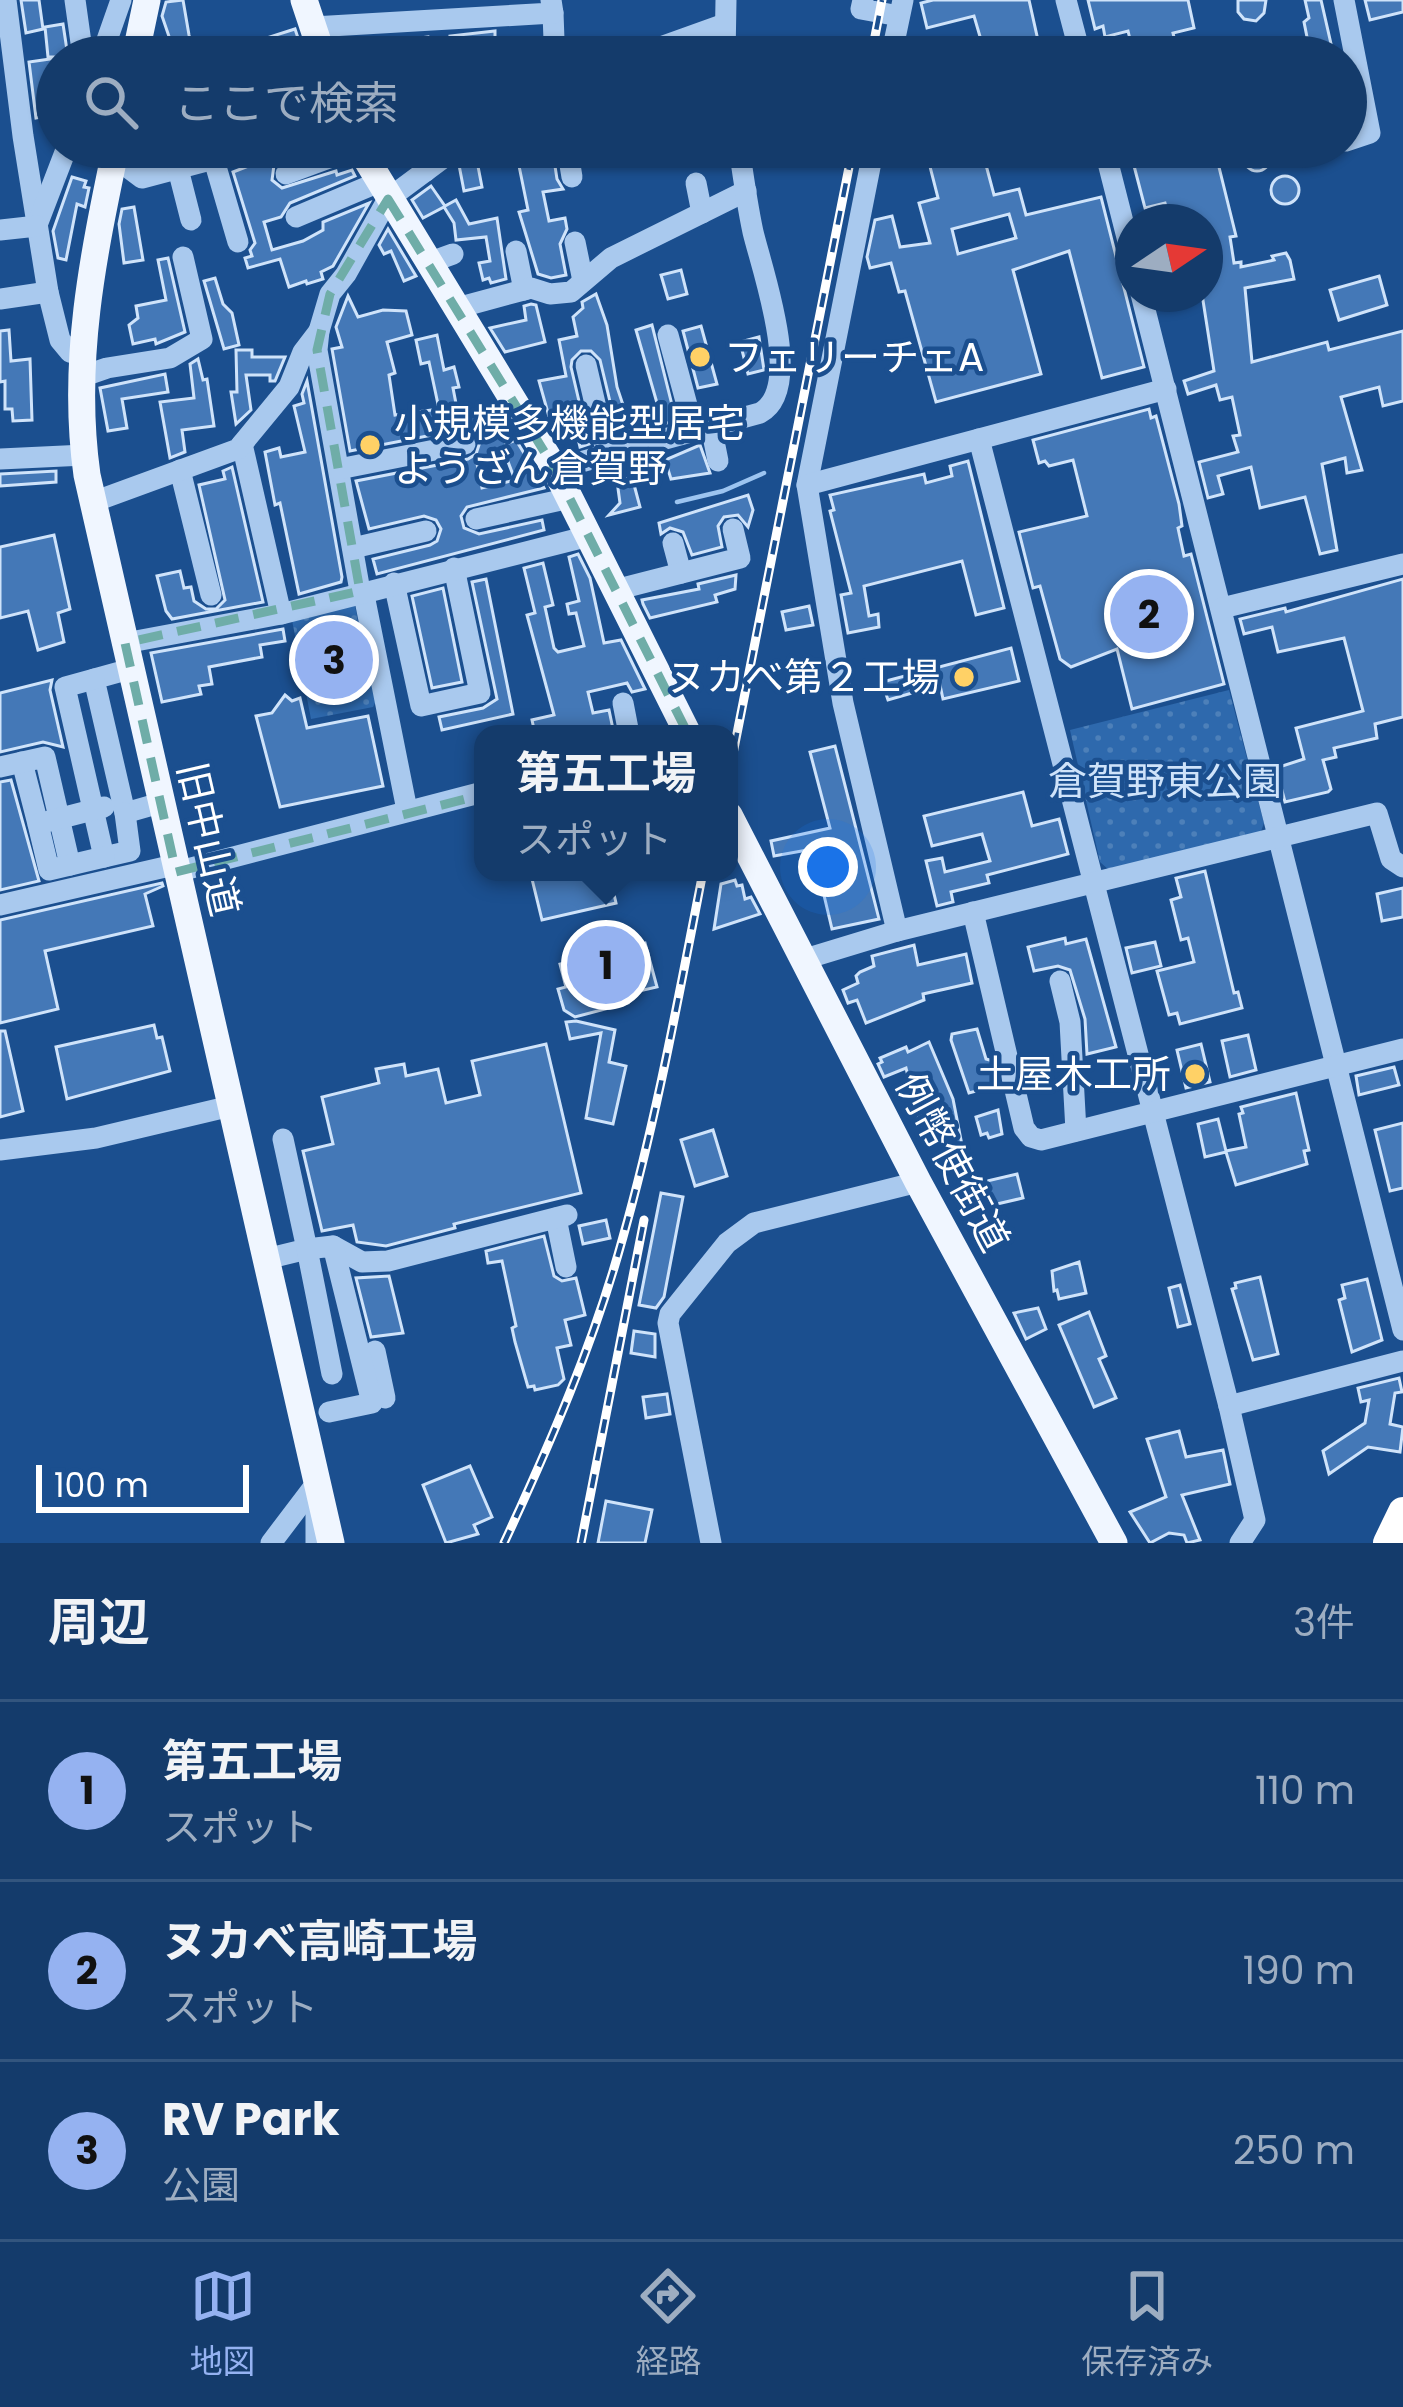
<!DOCTYPE html>
<html lang="ja">
<meta charset="utf-8">
<style>
:root{--surface:#143b6b;--page:#1d4271;--text:#f1f3f6;--muted:#9dadc1;--line:#33557e;--accent:#95b2f1}
body{margin:0;font-family:Poppins,"Noto Sans JP",sans-serif;background:var(--page);color:var(--text)}
.compass{position:absolute;left:1115px;top:204px;width:108px;height:108px;border-radius:50%;background:var(--surface);box-shadow:0 3px 9px #0004;rotate:77deg}
.scale{position:absolute;left:36px;bottom:30px;width:213px;box-sizing:border-box;padding-left:12px;border:6px solid #fff;border-top:0;font-size:33px;line-height:42px;white-space:nowrap;color:#fff;-webkit-text-stroke:9px #1b4f8f;paint-order:stroke}
.you{position:absolute;left:828px;top:867px;width:42px;height:42px;margin:-30px;border:9px solid #fff;border-radius:50%;background:#1a73e8;box-shadow:0 0 0 18px #1a73e833}
.badge{display:grid;place-items:center;width:78px;height:78px;border-radius:50%;background:var(--accent);color:#111;font-size:39px;font-weight:700}
.pin{position:absolute;translate:-50% -50%;border:6px solid #fff;box-shadow:0 3px 12px #0006}
.popup{position:absolute;left:474px;top:725px;width:264px;height:156px;box-sizing:border-box;display:grid;place-content:center;border-radius:24px;background:var(--surface);filter:drop-shadow(0 3px 9px #0005);font-size:39px;white-space:nowrap;color:var(--muted)}
.popup b{font-size:45px;color:var(--text)}
.popup::after{content:'';position:absolute;left:50%;top:100%;margin-left:-24px;border:24px solid transparent;border-top-color:var(--surface)}
.list{margin:0;padding:0;list-style:none}
h2{display:flex;justify-content:space-between;align-items:center;height:156px;margin:0;padding:0 48px;font-size:51px}
h2 small{font-size:39px;font-weight:400;color:var(--muted)}
.list li{display:grid;grid-template-columns:78px 1fr auto;gap:36px;align-items:center;box-sizing:border-box;height:180px;padding:0 48px;border-top:3px solid var(--line)}
.list b{display:block;font-size:45px;white-space:nowrap}
.list p{margin:0;font-size:39px;white-space:nowrap;color:var(--muted)}
.list em{font-size:39px;font-style:normal;color:var(--muted)}
.icon{flex:none;width:66px;height:66px;fill:none;stroke:currentColor;stroke-width:2;stroke-linecap:round;stroke-linejoin:round}
.map{position:relative;flex:none;width:1403px;height:1543px;overflow:hidden}
.search{position:absolute;background:var(--surface);box-shadow:0 3px 9px #0004;left:36px;right:36px;top:36px;height:132px;display:flex;align-items:center;gap:30px;box-sizing:border-box;padding:0 42px;border-radius:66px;color:var(--muted);font-size:45px}
.sheet{height:696px;background:var(--surface)}
nav{display:flex;justify-content:space-around;align-items:center;box-sizing:border-box;height:168px;border-top:3px solid var(--line);background:var(--surface);font-size:33px;color:var(--muted)}
nav a{display:grid;justify-items:center;gap:6px}
nav .on{color:var(--accent)}
.map>svg:first-child{display:block}
.park{fill:url(#park-dots)}
.lines{fill:none;stroke-linecap:round;stroke-linejoin:round}
.stream{stroke:#9cc4f0;stroke-width:4.5}
.building{fill:#4478b7;stroke:#cfe3fa;stroke-width:3;fill-rule:evenodd}
.minor{stroke:#a9c9ee;stroke-width:21}
.major{stroke:#f0f6ff;stroke-width:27}
.highway{stroke:#fff;stroke-width:30}
.rail-casing{stroke:#fff;stroke-width:9}
.rail{stroke:#1b4f8f;stroke-width:4.5;stroke-dasharray:14;stroke-linecap:butt}
.marked{fill:none;stroke:#6fada8;stroke-width:9;stroke-dasharray:24 15;stroke-linejoin:round}
.poi-dot{fill:#ffd166;stroke:#1b4f8f;stroke-width:4.5}
.labels{text-anchor:middle;stroke-width:9;stroke-linejoin:round;paint-order:stroke}
.poi-label{font-size:39px;fill:#fff;stroke:#1b4f8f;text-anchor:start}
.park-label{font-size:39px;fill:#cfe3fa;stroke:#1b4f8f}
.street-label{font-size:39px;fill:#fff;stroke:#1b4f8f}
</style>
<div class="map">
<svg width="1403" height="1543" viewBox="0 0 1403 1543">
<defs>
<pattern id="park-dots" width="8" height="8" patternUnits="userSpaceOnUse" patternTransform="scale(3)"><rect width="8" height="8" fill="#2e69ad"/><path d="M2 2h.1M6 6h.1" fill="none" stroke="#4d80b9" stroke-width="1.8" stroke-linecap="round"/></pattern>
</defs>
<rect width="100%" height="100%" fill="#1b4f8f"/>
<g class="park">
<polygon points="354,602 376,701 373,707 311,719 292,620"/>
<polygon points="1229,690 1264,823 1260,834 1109,870 1100,862 1070,730"/>
</g>
<g class="lines">
<polyline class="stream" points="677,502 723,491 764,473"/>
</g>
<g class="building">
<polygon points="21,0 39,0 43,29 26,33"/>
<polygon points="183,0 189,35 194,57 176,57 162,16 166,2"/>
<polygon points="933,0 1029,0 1039,45 1028,48 1030,57 986,57 974,16 927,28 921,3"/>
<polygon points="1088,0 1188,0 1194,28 1173,33 1179,57 1142,57 1136,38 1130,39 1128,31 1105,37 1103,26 1095,29"/>
<polygon points="1238,0 1266,0 1264,13 1256,21 1244,19 1238,12"/>
<polygon points="1305,0 1321,0 1334,57 1311,57 1304,22 1309,18"/>
<polygon points="1365,0 1403,0 1403,12 1370,20"/>
<polygon points="63,24 68,57 48,57 45,27"/>
<polygon points="295,29 303,53 286,57 238,57 235,48"/>
<polygon points="495,31 495,40 483,40 487,57 415,57 412,39 428,37 430,50 451,47 450,36"/>
<polygon points="57,58 57,114 36,118 29,62"/>
<circle cx="1257" cy="158" r="13"/>
<polygon points="274,147 316,147 274,165 272,180 282,188 336,171 337,175 352,170 355,176 290,203 281,217 264,222 272,250 303,241 323,230 323,222 369,203 333,266 321,272 323,279 307,284 306,281 289,287 280,259 248,268 245,258 252,256 250,250 255,243 233,172 269,158"/>
<polygon points="494,147 552,147 557,179 563,189 543,192 549,221 565,218 567,229 560,244 566,275 551,278 538,274 519,212 528,210 517,156 498,161"/>
<path d="M 925,147 L 1038,147 L 1039,151 L 986,165 L 994,195 L 1019,189 L 1026,215 L 1101,197 L 1144,367 L 1102,378 L 1069,251 L 1013,270 L 1041,374 L 936,402 L 905,291 L 899,292 L 891,263 L 870,268 L 867,257 L 875,220 L 892,216 L 900,247 L 930,243 L 919,203 L 938,198 ZM 1009,214 L 1016,238 L 958,254 L 952,229 Z"/>
<polygon points="1192,147 1214,147 1236,236 1230,237 1234,263 1241,262 1241,267 1274,260 1272,256 1286,253 1290,260 1294,279 1245,288 1252,362 1327,342 1329,350 1403,331 1403,401 1383,406 1379,387 1341,397 1362,470 1347,473 1345,458 1322,464 1337,550 1320,554 1305,497 1260,508 1251,467 1218,476 1223,494 1208,498 1199,462 1238,452 1233,436 1240,435 1232,397 1220,400 1216,385 1188,394 1184,381 1214,371 1202,294 1205,294 1205,222 1170,222 1165,203 1145,208 1133,162"/>
<polygon points="476,156 482,187 464,191 459,165"/>
<circle cx="1285" cy="190" r="14"/>
<polygon points="72,177 86,181 84,187 89,188 85,207 77,204 66,260 58,258 53,231"/>
<polygon points="431,186 445,206 456,200 469,224 497,218 506,279 491,283 489,278 483,280 479,263 490,261 486,237 456,240 454,223 444,207 423,218 412,200"/>
<polygon points="134,207 143,260 124,263 119,224 122,209"/>
<polygon points="388,229 416,276 404,281 391,251 384,254 379,245"/>
<polygon points="168,258 185,332 156,344 155,339 133,344 129,325 138,318 136,306 166,300 158,260"/>
<polygon points="681,270 687,294 668,299 661,275"/>
<polygon points="1379,276 1387,305 1339,320 1330,290"/>
<polygon points="215,278 223,304 232,313 239,345 224,349 204,281"/>
<polygon points="596,294 607,325 617,387 632,432 618,435 600,360 591,351 581,351 572,360 571,367 589,444 580,447 575,426 553,431 539,381 566,376 559,340 577,336 573,317 583,308 582,302"/>
<path d="M 348,296 L 358,317 L 383,310 L 406,311 L 412,335 L 387,342 L 395,373 L 389,375 L 395,415 L 439,409 L 429,362 L 421,364 L 416,340 L 437,335 L 444,370 L 454,367 L 459,387 L 453,388 L 459,419 L 500,414 L 506,444 L 516,440 L 539,478 L 544,488 L 467,507 L 461,516 L 464,528 L 479,534 L 542,520 L 544,530 L 377,574 L 373,559 L 430,545 L 437,541 L 441,529 L 436,520 L 424,516 L 369,529 L 356,481 L 468,459 L 476,454 L 480,442 L 475,433 L 463,429 L 350,451 L 332,349 L 342,347 L 336,327 ZM 505,454 L 515,480 L 482,488 L 476,459 Z"/>
<polygon points="531,304 536,305 545,342 505,352 490,328 526,320 524,306"/>
<polygon points="652,325 676,421 663,424 636,330"/>
<polygon points="701,326 717,384 698,388 683,331"/>
<polygon points="9,330 11,361 30,359 32,420 13,421 12,409 5,409 5,381 0,382 0,331"/>
<polygon points="759,337 764,370 748,374 740,342"/>
<polygon points="236,350 252,350 252,357 285,357 275,381 270,381 270,375 246,375 251,410 236,424 231,392 237,392"/>
<polygon points="198,359 203,380 207,379 214,426 182,430 185,452 170,458 160,402 194,398 190,364"/>
<polygon points="165,374 168,392 122,399 127,428 108,431 100,388"/>
<polygon points="307,381 342,577 341,582 299,594 280,503 275,505 265,452 279,448 281,457 305,452 294,406 304,403 302,394"/>
<polygon points="1149,409 1151,418 1156,416 1179,504 1182,526 1178,528 1184,556 1191,554 1224,684 1132,709 1117,649 1071,667 1060,659 1040,586 1033,588 1019,532 1087,516 1073,460 1049,466 1045,461 1039,463 1033,440"/>
<polygon points="700,445 710,473 671,479 665,460"/>
<polygon points="968,461 1004,608 976,615 962,561 864,586 869,616 878,614 879,627 848,633 841,595 851,593 830,511 834,510 830,495 924,474 926,483 952,476 950,466"/>
<polygon points="232,467 263,602 172,619 166,611 157,576 180,571 184,588 191,587 194,601 206,609 216,609 225,600 199,485 225,479 223,471"/>
<polygon points="56,471 56,482 0,486 0,474"/>
<polygon points="632,477 640,507 609,515 620,503 617,481"/>
<polygon points="748,495 753,510 748,527 738,515 724,517 718,526 722,547 692,555 683,532 670,528 661,534 659,523"/>
<polygon points="54,535 70,609 58,613 64,642 38,650 28,611 0,618 0,547"/>
<polygon points="578,554 590,578 604,643 621,640 645,689 632,692 627,683 588,692 593,713 609,710 614,734 535,734 532,720 554,715 527,615 535,613 524,568 543,563 553,605 545,607 554,648 558,652 584,646 576,613 569,614 567,604 579,601 569,557"/>
<polygon points="736,575 735,589 715,595 717,602 650,618 643,604 642,600 699,589 698,584"/>
<polygon points="486,579 513,714 442,730 439,717 483,708 497,699 472,582"/>
<polygon points="1403,579 1403,717 1375,724 1377,738 1334,748 1336,757 1323,760 1331,789 1328,792 1285,802 1276,768 1304,759 1296,728 1363,711 1344,638 1278,652 1272,627 1244,634 1240,619 1285,608 1286,612"/>
<polygon points="443,588 462,682 432,688 412,596"/>
<polygon points="809,606 813,625 786,630 782,612"/>
<polygon points="283,629 285,641 260,645 262,657 209,667 212,684 199,686 201,694 162,702 151,653"/>
<polygon points="1011,648 1019,681 943,699 940,685 888,700 882,682"/>
<polygon points="52,680 50,690 63,747 43,742 0,752 0,693"/>
<polygon points="285,695 292,701 300,698 307,728 368,716 383,786 280,807 256,716 272,713"/>
<polygon points="835,746 879,919 832,929 813,849 774,856 771,841 830,828 810,752"/>
<polygon points="11,780 39,881 0,890 0,782"/>
<polygon points="1023,792 1032,826 1059,819 1068,854 987,875 989,883 951,892 953,902 937,906 926,861 942,858 945,872 990,861 982,834 932,846 924,816"/>
<polygon points="1205,871 1234,993 1238,992 1242,1008 1180,1024 1177,1013 1169,1015 1157,971 1194,962 1188,938 1181,940 1171,900 1181,897 1176,878"/>
<polygon points="537,872 609,872 616,903 542,920 532,879 538,878"/>
<polygon points="735,880 737,886 742,885 745,899 751,897 760,914 714,929 721,884"/>
<polygon points="162,883 163,886 145,894 153,926 45,951 58,1009 0,1023 0,920"/>
<polygon points="1403,888 1403,917 1382,921 1377,894"/>
<polygon points="1065,938 1066,944 1086,939 1116,1047 1087,1054 1085,1019 1070,970 1058,966 1034,971 1028,947"/>
<polygon points="1155,942 1161,966 1132,973 1126,948"/>
<polygon points="645,943 657,987 626,994 628,1003 575,1017 564,1010 558,989 566,987 560,964"/>
<polygon points="914,945 918,965 966,954 972,983 923,994 924,1000 866,1023 857,1000 848,1003 843,990 858,983 856,976 860,972 874,966 872,956"/>
<polygon points="576,1021 615,1030 609,1062 626,1066 613,1124 586,1118 601,1033 570,1039 566,1022"/>
<polygon points="154,1025 157,1038 162,1037 170,1071 67,1099 56,1047"/>
<polygon points="977,1029 986,1059 993,1061 996,1080 995,1086 969,1093 951,1040 952,1034"/>
<polygon points="0,1031 5,1031 23,1111 0,1117"/>
<polygon points="1248,1035 1256,1070 1230,1077 1222,1041"/>
<polygon points="929,1042 953,1099 962,1145 949,1148 946,1136 934,1139 930,1123 920,1126 906,1068 884,1077 878,1064 882,1062 880,1058 906,1047 908,1052"/>
<polygon points="546,1044 581,1193 454,1224 455,1228 386,1246 357,1242 353,1225 322,1231 303,1151 333,1144 322,1097 379,1083 376,1069 404,1064 406,1076 438,1069 446,1103 480,1095 472,1061"/>
<polygon points="1201,1044 1210,1082 1186,1088 1177,1050"/>
<polygon points="1394,1067 1399,1085 1359,1095 1356,1076"/>
<polygon points="1296,1093 1309,1150 1304,1151 1307,1164 1236,1185 1226,1152 1205,1157 1198,1124 1218,1119 1226,1151 1246,1147 1239,1114 1243,1113 1241,1107"/>
<polygon points="998,1110 1002,1134 989,1138 987,1133 981,1135 976,1117"/>
<polygon points="1403,1123 1403,1188 1390,1191 1375,1130"/>
<polygon points="713,1130 727,1176 695,1186 681,1140"/>
<polygon points="1017,1174 1023,1198 980,1208 974,1184"/>
<polygon points="661,1193 683,1197 664,1297 656,1308 639,1305"/>
<polygon points="606,1220 610,1238 583,1244 579,1226"/>
<polygon points="544,1236 554,1276 562,1281 576,1278 585,1315 565,1320 571,1345 557,1348 564,1379 558,1385 535,1390 534,1386 528,1387 515,1342 512,1328 516,1326 502,1261 488,1263 486,1251"/>
<polygon points="1079,1262 1086,1293 1059,1299 1057,1290 1054,1291 1052,1271"/>
<polygon points="389,1276 403,1333 371,1337 356,1278"/>
<polygon points="1260,1277 1278,1354 1253,1360 1232,1289 1236,1288 1235,1283"/>
<polygon points="1367,1279 1382,1340 1352,1352 1339,1300 1345,1298 1342,1285"/>
<polygon points="1180,1285 1190,1324 1178,1327 1169,1288"/>
<polygon points="1038,1308 1046,1329 1026,1339 1014,1313"/>
<polygon points="1089,1312 1106,1356 1099,1359 1116,1398 1094,1407 1059,1325"/>
<polygon points="634,1331 655,1334 655,1357 631,1353"/>
<polygon points="1399,1378 1402,1392 1395,1393 1390,1424 1403,1427 1400,1452 1368,1447 1329,1474 1323,1451 1365,1423 1369,1400 1361,1402 1358,1388"/>
<polygon points="667,1394 670,1414 646,1418 643,1397"/>
<polygon points="1179,1431 1186,1457 1223,1450 1230,1484 1182,1495 1200,1540 1187,1543 1184,1535 1169,1533 1150,1543 1130,1512 1166,1497 1147,1439"/>
<polygon points="470,1466 492,1517 474,1525 478,1534 446,1543 423,1485"/>
<polygon points="606,1501 652,1510 645,1543 598,1543"/>
</g>
<g class="lines">
<g class="minor">
<polyline points="6,0 23,136 48,292 60,340 70,352 81,355"/>
<polyline points="75,0 83,57"/>
<polyline points="863,0 861,9 899,16"/>
<polyline points="1066,0 1081,57"/>
<polyline points="1344,0 1370,133 1346,141"/>
<polyline points="553,13 554,40"/>
<polyline points="313,27 553,13 551,0"/>
<polyline points="101,57 121,0"/>
<polyline points="633,57 725,24"/>
<polyline points="725,57 726,0"/>
<polyline points="891,57 903,0"/>
<polyline points="411,147 426,171"/>
<polyline points="567,147 572,177"/>
<polyline points="874,147 807,485 843,703 897,931"/>
<polyline points="1104,147 1133,261"/>
<polyline points="114,157 142,178 259,147"/>
<polyline points="214,160 238,242"/>
<polyline points="178,169 191,220"/>
<polyline points="286,174 359,147"/>
<polyline points="696,183 702,213"/>
<polyline points="296,217 379,182"/>
<polyline points="37,225 67,147"/>
<polyline points="0,230 37,226"/>
<polyline points="575,242 583,281"/>
<polyline points="516,251 524,290"/>
<polyline points="428,263 453,254"/>
<polyline points="1141,294 1403,1330"/>
<polyline points="0,299 48,292"/>
<polyline points="457,308 531,288 550,294 571,292 611,258 746,191"/>
<polyline points="319,331 317,350 360,591"/>
<polyline points="668,335 694,431"/>
<polyline points="586,365 607,455"/>
<polyline points="81,377 107,368 170,358 202,339 183,257"/>
<polyline points="711,426 718,461"/>
<polyline points="979,439 1229,1406 1255,1520 1240,1543"/>
<polyline points="242,444 281,614"/>
<polyline points="0,459 85,455"/>
<polyline points="339,469 465,444"/>
<path d="M 555,469 L 760,413 C 805,389 762,270 753,232 C 747,204 743,175 739,147"/>
<polyline points="180,470 211,595"/>
<polyline points="807,485 1166,389"/>
<polyline points="93,502 238,449 289,387 303,352 319,331 330,294 346,274 388,199 458,147"/>
<polyline points="476,519 570,498"/>
<polyline points="673,543 681,573"/>
<polyline points="353,548 426,531"/>
<polyline points="394,583 421,706 480,693 454,568"/>
<polyline points="615,590 740,558 733,529"/>
<polyline points="365,600 407,810"/>
<polyline points="1222,608 1403,564"/>
<polyline points="125,643 281,614 589,536"/>
<polyline points="130,669 94,679 125,813 160,803"/>
<polyline points="94,679 65,687 104,857 130,851 125,813"/>
<polyline points="623,703 629,734"/>
<polyline points="22,762 38,824"/>
<polyline points="0,767 45,757 70,865"/>
<polyline points="104,857 49,870 38,824 104,807"/>
<polyline points="176,872 483,792"/>
<polyline points="0,905 174,865"/>
<polyline points="973,912 1024,1128 1031,1137 1041,1140 1403,1049"/>
<polyline points="805,959 897,931 1377,813 1391,859 1403,867"/>
<polyline points="1060,981 1070,1022 1076,1131"/>
<polyline points="0,1150 96,1138 231,1106"/>
<polyline points="556,1218 566,1267"/>
<polyline points="333,1246 362,1262 388,1261 567,1215"/>
<polyline points="266,1259 307,1249 283,1139"/>
<polyline points="375,1351 385,1398"/>
<polyline points="1229,1406 1403,1361"/>
<polyline points="329,1412 372,1403 333,1246 307,1249 332,1374"/>
<polyline points="271,1543 318,1481"/>
<polyline points="316,1543 316,1506"/>
<polyline points="711,1543 668,1323 670,1314 727,1243 754,1223 918,1182"/>
</g>
<g class="major">
<polyline points="304,0 323,57"/>
<polyline points="135,57 147,0"/>
<path d="M 116,147 C 93,257 71,362 87,475 L 331,1543"/>
<polyline points="359,147 555,469 688,734"/>
<polyline points="729,815 918,1182 1114,1543"/>
</g>
<polyline class="highway" points="1388,1543 1403,1512"/>
<defs>
<g id="rail">
<polyline points="871,57 882,0"/>
<polyline points="729,774 853,147"/>
<path d="M 504,1543 C 550,1444 594,1343 623,1237 C 657,1117 679,994 703,872"/>
<polyline points="581,1543 644,1220"/>
</g>
</defs>
<use href="#rail" class="rail-casing"/>
<use href="#rail" class="rail"/>
</g>
<path class="marked" d="M 388,199 L 555,469 L 692,742 L 176,872 L 125,643 L 360,591 L 317,350 L 330,294 Z"/>
<g class="poi-dot">
<circle cx="700" cy="357" r="12"/>
<circle cx="370" cy="445" r="12"/>
<circle cx="964" cy="677" r="12"/>
<circle cx="1195" cy="1074" r="12"/>
</g>
<g class="labels">
<g class="poi-label">
<text x="724" y="371">フェリーチェA</text>
<text x="394" y="437">小規模多機能型居宅<tspan x="394" dy="45">ようざん倉賀野</tspan></text>
<text x="940" y="691" text-anchor="end">ヌカべ第２工場</text>
<text x="1171" y="1088" text-anchor="end">土屋木工所</text>
</g>
<g class="park-label">
<text x="1165" y="795">倉賀野東公園</text>
</g>
<g class="street-label">
<text transform="translate(209 839) rotate(77)" y="14">旧中山道</text>
<text transform="translate(953 1162) rotate(62)" y="14">例幣使街道</text>
</g>
</g>
</svg>
<svg class="compass" viewBox="-18 -18 36 36"><path d="M0-13l5 13h-10z" fill="#e53935"/><path d="M0 13l5-13h-10z" fill="#9dadc1"/></svg>
<div class="scale">100 m</div>
<div class="you"></div>
<div class="pin badge" style="left:606px;top:965px">1</div>
<div class="popup"><b>第五工場</b>スポット</div>
<div class="pin badge" style="left:1149px;top:614px">2</div>
<div class="pin badge" style="left:334px;top:660px">3</div>
<div class="search"><svg class="icon" aria-label="search" viewBox="0 0 24 24"><circle cx="10" cy="10" r="6"/><path d="M15 15l6 6"/></svg>ここで検索</div>
</div>
<section class="sheet">
<h2>周辺<small>3件</small></h2>
<ul class="list">
<li><span class="badge">1</span><div><b>第五工場</b><p>スポット</p></div><em>110 m</em></li>
<li><span class="badge">2</span><div><b>ヌカべ高崎工場</b><p>スポット</p></div><em>190 m</em></li>
<li><span class="badge">3</span><div><b>RV Park</b><p>公園</p></div><em>250 m</em></li>
</ul>
</section>
<nav>
<a class="on"><svg class="icon" aria-label="map" viewBox="0 0 24 24"><path d="M3 6l6-2 6 2 6-2v14l-6 2-6-2-6 2zM9 4v14M15 6v14"/></svg>地図</a>
<a><svg class="icon" aria-label="directions" viewBox="0 0 24 24"><path d="M12 3l9 9-9 9-9-9zM9 14v-3h6M13 9l2 2-2 2"/></svg>経路</a>
<a><svg class="icon" aria-label="saved" viewBox="0 0 24 24"><path d="M7 4h10v16l-5-4-5 4z"/></svg>保存済み</a>
</nav>
